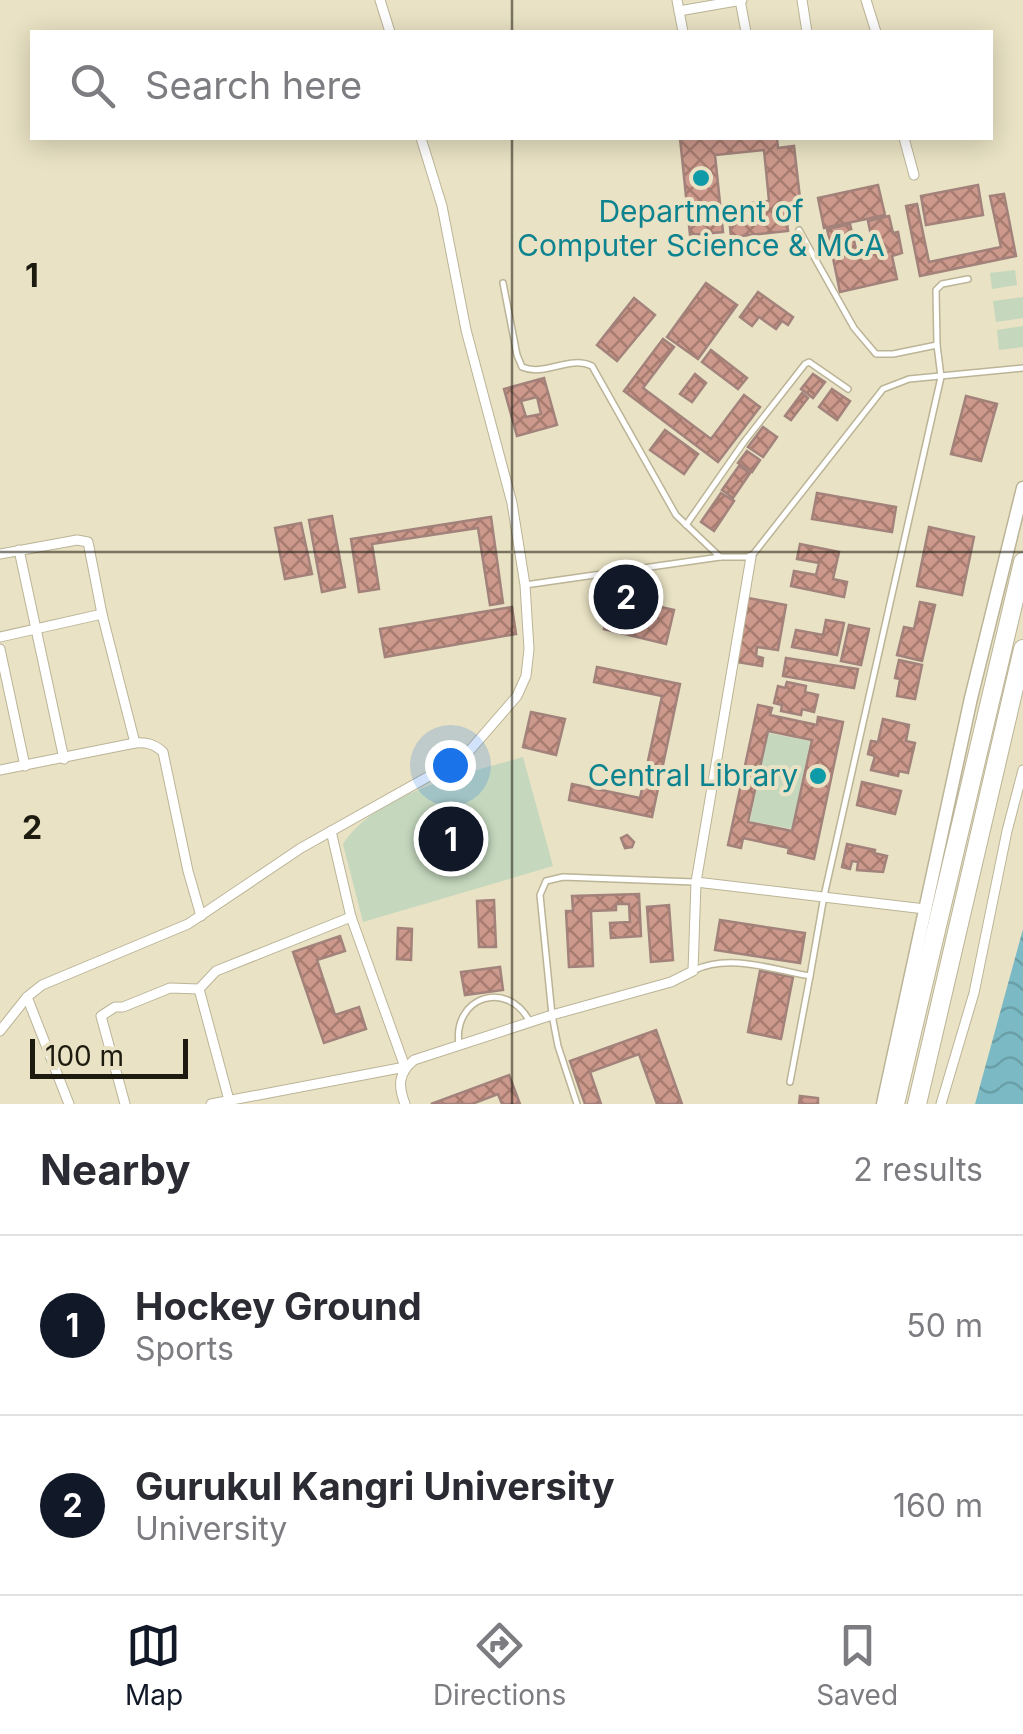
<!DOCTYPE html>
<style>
:root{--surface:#fff;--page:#f7f7f7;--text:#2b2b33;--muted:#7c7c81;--line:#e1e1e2;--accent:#111827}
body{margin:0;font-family:Inter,sans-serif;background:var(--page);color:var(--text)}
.scale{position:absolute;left:30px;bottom:25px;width:158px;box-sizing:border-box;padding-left:10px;border:5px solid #1d1a0f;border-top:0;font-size:28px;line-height:35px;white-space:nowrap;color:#1d1a0f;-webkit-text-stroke:8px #e9e2c4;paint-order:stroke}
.you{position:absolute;left:450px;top:765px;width:35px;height:35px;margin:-25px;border:8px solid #fff;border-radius:50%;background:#1a73e8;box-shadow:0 0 0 15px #1a73e833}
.badge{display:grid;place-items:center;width:65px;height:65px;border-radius:50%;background:var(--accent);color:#fff;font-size:32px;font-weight:700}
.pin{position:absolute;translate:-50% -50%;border:5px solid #fff;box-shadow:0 2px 10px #0006}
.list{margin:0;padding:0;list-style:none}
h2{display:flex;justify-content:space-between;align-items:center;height:130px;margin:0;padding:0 40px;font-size:42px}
h2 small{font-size:32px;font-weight:400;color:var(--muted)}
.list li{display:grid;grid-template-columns:65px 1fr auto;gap:30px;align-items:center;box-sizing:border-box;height:180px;padding:0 40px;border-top:2px solid var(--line)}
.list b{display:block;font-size:38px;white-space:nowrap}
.list p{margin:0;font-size:32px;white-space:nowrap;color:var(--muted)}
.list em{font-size:32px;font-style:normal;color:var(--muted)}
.icon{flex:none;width:55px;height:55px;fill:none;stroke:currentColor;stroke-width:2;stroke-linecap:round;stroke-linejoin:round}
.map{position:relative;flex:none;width:1023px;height:1104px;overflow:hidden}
.search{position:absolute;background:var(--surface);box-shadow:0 5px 25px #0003;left:30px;right:30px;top:30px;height:110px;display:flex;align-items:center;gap:25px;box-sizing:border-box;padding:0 35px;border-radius:0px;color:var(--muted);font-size:38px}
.sheet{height:490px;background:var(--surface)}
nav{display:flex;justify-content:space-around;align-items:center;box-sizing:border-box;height:140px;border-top:2px solid var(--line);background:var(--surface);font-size:28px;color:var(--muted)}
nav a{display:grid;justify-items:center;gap:5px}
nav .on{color:var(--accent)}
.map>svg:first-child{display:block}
.grass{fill:#c5d8be}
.water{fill:url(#water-waves)}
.building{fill:url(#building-cross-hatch);stroke:#a2827a;stroke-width:2.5;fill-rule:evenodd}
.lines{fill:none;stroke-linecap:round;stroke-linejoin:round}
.lane-casing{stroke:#bbb497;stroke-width:8}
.street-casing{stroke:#bbb497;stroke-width:11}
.secondary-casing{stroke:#bbb497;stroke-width:15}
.highway-casing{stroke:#bbb497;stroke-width:20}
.lane{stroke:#fff;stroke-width:5}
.street{stroke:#fff;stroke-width:9}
.secondary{stroke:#fff;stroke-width:12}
.highway{stroke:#fff;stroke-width:18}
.grid{fill:none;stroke:#1d1a0f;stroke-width:2.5;stroke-opacity:0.55}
.culture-dot{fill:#0f9aa8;stroke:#e9e2c4;stroke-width:4}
.labels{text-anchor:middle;stroke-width:8;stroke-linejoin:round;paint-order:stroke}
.culture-label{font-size:30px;fill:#0d838f;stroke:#e9e2c4}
.grid-label{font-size:32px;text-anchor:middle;font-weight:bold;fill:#1d1a0f;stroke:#e9e2c4;stroke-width:8;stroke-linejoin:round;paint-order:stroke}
</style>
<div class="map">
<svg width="1023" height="1104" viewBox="0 0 1023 1104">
<defs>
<pattern id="water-waves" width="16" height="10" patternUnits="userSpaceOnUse" patternTransform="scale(2.5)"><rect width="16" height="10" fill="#7bbac5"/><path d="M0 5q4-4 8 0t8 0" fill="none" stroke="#6a9fa8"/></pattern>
<pattern id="building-cross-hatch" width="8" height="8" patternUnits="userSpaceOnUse" patternTransform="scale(2.5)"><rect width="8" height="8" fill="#cd998c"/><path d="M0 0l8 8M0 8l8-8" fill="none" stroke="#a67c71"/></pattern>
</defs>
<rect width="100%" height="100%" fill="#e9e2c4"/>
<g class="grass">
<polygon points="1015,270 1017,285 992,289 990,273"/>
<polygon points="1023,297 1023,318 996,322 993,301"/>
<polygon points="1023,326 1023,347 999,350 997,330"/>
<polygon points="768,733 810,741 792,829 750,821"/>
<path d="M 523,757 L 553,866 L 363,922 L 343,844 C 376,793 468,773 523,757 Z"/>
</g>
<polygon class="water" points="1023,929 1023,1104 975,1104"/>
<g class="building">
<polygon points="680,138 777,138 778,148 794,146 801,207 785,209 788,231 731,237 728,206 769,201 764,150 715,155 723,232 690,235"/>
<polygon points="878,185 885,215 824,228 818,198"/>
<polygon points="978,185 983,215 926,225 921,196"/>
<polygon points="1004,194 1016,256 920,276 906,206 917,204 929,262 1001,247 990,196"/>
<polygon points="889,216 893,233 898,232 902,253 892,256 897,279 840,292 827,229 850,224 856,249 873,245 868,221"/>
<polygon points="706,283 737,305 698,359 667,337"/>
<polygon points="758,292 793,317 788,325 782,321 776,329 759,317 752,326 740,317"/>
<polygon points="634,298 655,315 617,361 597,345"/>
<polygon points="663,339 674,347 643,388 711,439 744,395 760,407 718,462 624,391"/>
<polygon points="711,350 747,378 738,389 702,362"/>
<polygon points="695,374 706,383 692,402 680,394"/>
<polygon points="813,374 825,382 813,398 801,389"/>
<path d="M 544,378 L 557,425 L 517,436 L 504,389 ZM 537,397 L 541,414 L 526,417 L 521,401 Z"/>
<polygon points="832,389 850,401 837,420 819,407"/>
<polygon points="802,393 808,398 791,420 785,416"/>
<polygon points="966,396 997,404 981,461 951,454"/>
<polygon points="763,427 777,437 763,457 748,447"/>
<polygon points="665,430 698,454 684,474 650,450"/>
<polygon points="747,451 760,460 752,472 738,463"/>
<polygon points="739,466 750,473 733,498 722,490"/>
<polygon points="721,493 734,501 714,531 701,522"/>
<polygon points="817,493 896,507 892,532 812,519"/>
<polygon points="332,516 345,587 322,592 309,520"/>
<polygon points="491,517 503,603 490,605 478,528 372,544 379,589 359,592 351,539"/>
<polygon points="301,523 312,574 285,579 275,528"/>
<polygon points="929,527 974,537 962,595 917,586"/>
<polygon points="800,544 839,552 833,579 847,582 844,597 791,586 794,571 816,575 819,563 797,559"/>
<polygon points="612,596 674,610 666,644 604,629"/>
<polygon points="748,598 786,605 778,650 757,647 756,656 763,658 762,666 737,662"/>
<polygon points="920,602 935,605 922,661 897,655 904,627 914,629"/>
<polygon points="512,607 516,634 385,657 380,629"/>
<polygon points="826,620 844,623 837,655 792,647 796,630 823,635"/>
<polygon points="849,625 869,629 861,665 841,661"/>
<polygon points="786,658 858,669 854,688 783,676"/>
<polygon points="899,660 922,665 915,699 897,696 900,679 895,678"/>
<polygon points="597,667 680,684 652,817 569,800 572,784 640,798 662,696 594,682"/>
<polygon points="787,682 806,686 805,692 818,695 814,712 802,709 801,715 781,711 782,705 774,703 778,686 785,688"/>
<path d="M 758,705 L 772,708 L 770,715 L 817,725 L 818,717 L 843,722 L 814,859 L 788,853 L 789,848 L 743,838 L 741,848 L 728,845 ZM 768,731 L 812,740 L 792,831 L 748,822 Z"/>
<polygon points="531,712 565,719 556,755 523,747"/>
<polygon points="883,719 909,725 906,741 915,743 908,773 899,771 898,776 871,770 875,756 868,754 871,741 878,742"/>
<polygon points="862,782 901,791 895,814 857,805"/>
<polygon points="627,835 634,842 632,847 625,848 621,838"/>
<polygon points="847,844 875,850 874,853 887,856 883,872 857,870 858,862 852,861 850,869 842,867"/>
<polygon points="639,894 641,936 611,938 610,923 630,922 629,904 616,904 616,910 591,911 593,966 569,967 566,911 573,911 572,896"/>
<polygon points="494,900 496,947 479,947 477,901"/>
<polygon points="669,905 673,960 651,962 647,907"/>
<polygon points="720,920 805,933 800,963 715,950"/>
<polygon points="398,928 412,929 411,960 397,959"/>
<polygon points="340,936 345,951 317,960 335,1015 359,1007 366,1029 324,1043 293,952"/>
<polygon points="500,967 503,990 465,995 461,972"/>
<polygon points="760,971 793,977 781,1039 748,1032"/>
<polygon points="656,1030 682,1104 657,1104 639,1054 590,1072 601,1104 585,1104 570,1061"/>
<polygon points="509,1075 520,1104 502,1104 498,1094 472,1104 431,1104"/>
<polygon points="800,1096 818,1098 818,1104 799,1104"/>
</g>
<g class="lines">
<defs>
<g id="lane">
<polyline points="799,230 854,328 876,354 893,354 937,345 936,290 942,284 968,279"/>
<path d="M 503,283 L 517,355 L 522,367 C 545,377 569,355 592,366 L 676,515 L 720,557"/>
<polyline points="686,525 744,442 805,364 809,362 848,389"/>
<polyline points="525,585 720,557 751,557 883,389 909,379 1023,368"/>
<path d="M 695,970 C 729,953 774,970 810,976 L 824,896 L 941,377 L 937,345"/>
<path d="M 459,1045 C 452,997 507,978 530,1022"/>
<polyline points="790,1082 810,976"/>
<polyline points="577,1104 558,1046 552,1015 540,895 546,881 563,877 694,882"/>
</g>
<g id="street">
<polyline points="380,0 390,32"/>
<polyline points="677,0 683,32"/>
<polyline points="740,0 746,32"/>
<polyline points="802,0 807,32"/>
<polyline points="866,0 876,32"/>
<polyline points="679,11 742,0"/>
<polyline points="904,138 914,175"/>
<polyline points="19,550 64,759"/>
<polyline points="0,554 77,540 88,542 102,614"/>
<polyline points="0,637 102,614 135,743"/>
<polyline points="0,649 25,766"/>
<path d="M 0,770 L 135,743 C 147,742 154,744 163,752 L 188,871 L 201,916"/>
<polyline points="696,882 925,909"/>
<polyline points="199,989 230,1104"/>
<polyline points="27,997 69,1104"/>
<polyline points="0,1031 27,997 42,985 188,924 301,848 465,756 517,696 526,676 529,649 525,585 512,503 466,330 442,206 421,138"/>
<polyline points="125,1104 101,1016 115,1007 123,1007 170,988 199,989 216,971 351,917"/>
<polyline points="211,1104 405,1067 351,917 331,831"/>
<path d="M 405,1104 C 398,1086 398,1073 414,1060 L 552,1015 L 671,982 L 693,971 L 696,882 L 751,557"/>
<polyline points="941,1104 974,993 1007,831 1023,770"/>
</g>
<polyline id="secondary" points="883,1104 971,698 1023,488"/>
<g id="highway">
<polyline points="895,1104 1023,562"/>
<polyline points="917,1104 1023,649"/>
</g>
</defs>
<use href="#lane" class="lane-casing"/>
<use href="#street" class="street-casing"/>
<use href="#secondary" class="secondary-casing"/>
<use href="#highway" class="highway-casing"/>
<use href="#lane" class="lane"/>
<use href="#street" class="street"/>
<use href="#secondary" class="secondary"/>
<use href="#highway" class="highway"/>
</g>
<path class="grid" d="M 512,0 L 512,32M 512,138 L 512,1104M 0,552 L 1023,552"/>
<g class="culture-dot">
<circle cx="701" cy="178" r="10"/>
<circle cx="818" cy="776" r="10"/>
</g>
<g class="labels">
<g class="culture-label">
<text x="701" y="222">Department of<tspan x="701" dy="34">Computer Science &amp; MCA</tspan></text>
<text x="798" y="786" text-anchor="end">Central Library</text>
</g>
</g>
<g class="grid-label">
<text x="32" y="287">1</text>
<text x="32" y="839">2</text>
</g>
</svg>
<div class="scale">100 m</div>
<div class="you"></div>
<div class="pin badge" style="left:451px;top:839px">1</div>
<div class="pin badge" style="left:626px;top:597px">2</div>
<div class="search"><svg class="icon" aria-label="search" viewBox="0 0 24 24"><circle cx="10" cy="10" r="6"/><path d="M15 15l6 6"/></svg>Search here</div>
</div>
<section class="sheet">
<h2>Nearby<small>2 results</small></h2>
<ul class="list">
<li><span class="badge">1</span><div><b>Hockey Ground</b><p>Sports</p></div><em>50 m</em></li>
<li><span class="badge">2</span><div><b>Gurukul Kangri University</b><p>University</p></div><em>160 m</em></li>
</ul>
</section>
<nav>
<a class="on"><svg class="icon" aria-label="map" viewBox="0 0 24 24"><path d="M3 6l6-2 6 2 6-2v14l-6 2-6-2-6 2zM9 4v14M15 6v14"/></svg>Map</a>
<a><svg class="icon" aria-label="directions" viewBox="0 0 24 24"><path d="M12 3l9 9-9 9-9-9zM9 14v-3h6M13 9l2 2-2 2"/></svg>Directions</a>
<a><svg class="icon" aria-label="saved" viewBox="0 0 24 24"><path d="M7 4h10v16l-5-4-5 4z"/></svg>Saved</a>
</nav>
